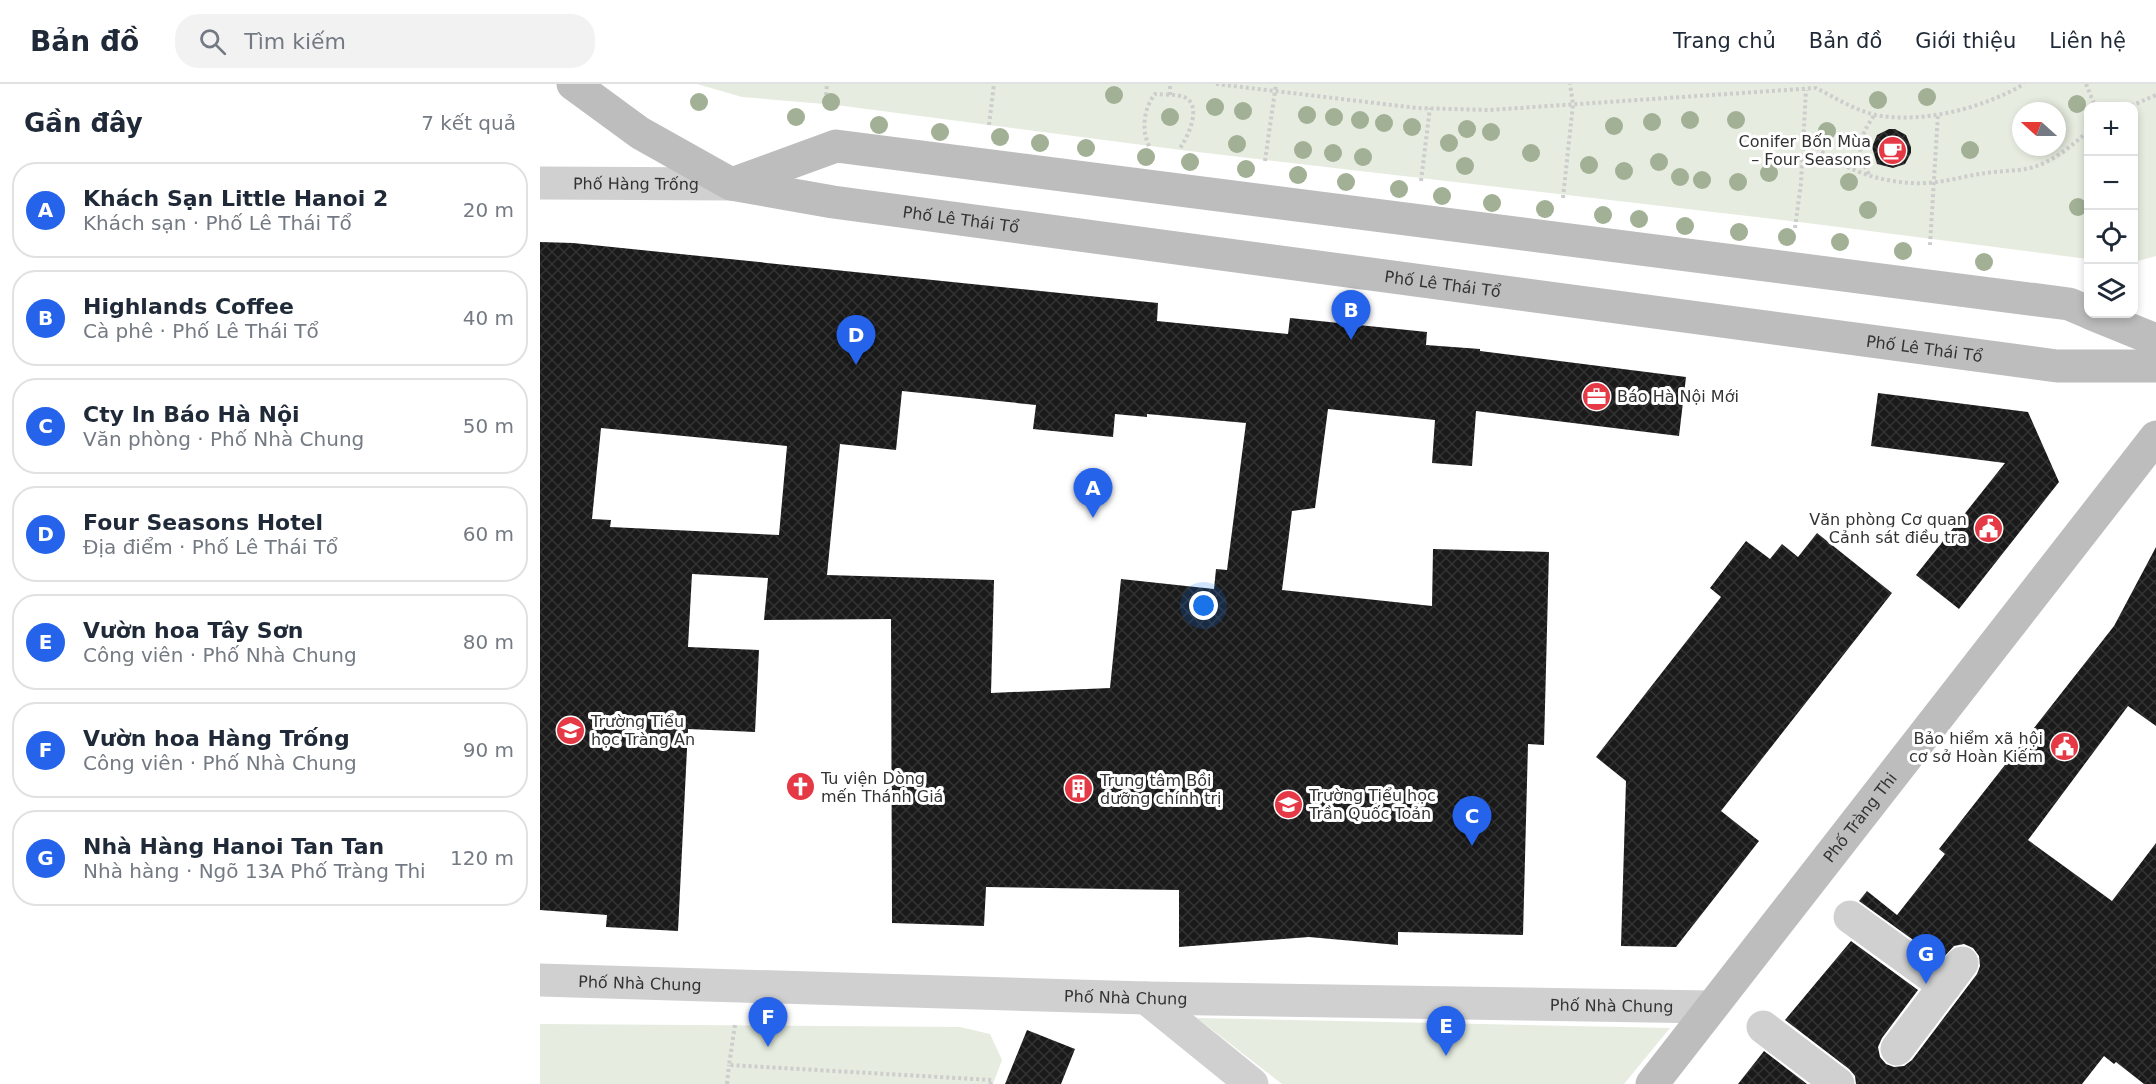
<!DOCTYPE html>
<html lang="vi">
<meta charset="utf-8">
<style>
:root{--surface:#fff;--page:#f2f2f3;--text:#1f2937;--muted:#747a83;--line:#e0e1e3;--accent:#2563eb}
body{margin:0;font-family:"DejaVu Sans",sans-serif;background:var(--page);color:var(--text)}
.controls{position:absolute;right:18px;top:18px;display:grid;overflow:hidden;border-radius:12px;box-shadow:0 3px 9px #0003}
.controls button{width:54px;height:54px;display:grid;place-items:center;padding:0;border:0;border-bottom:2px solid var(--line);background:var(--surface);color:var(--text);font:30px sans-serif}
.compass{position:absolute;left:1472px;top:18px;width:54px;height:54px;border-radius:50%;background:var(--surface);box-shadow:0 3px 9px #0003;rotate:291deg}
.you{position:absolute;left:664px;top:522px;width:21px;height:21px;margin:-15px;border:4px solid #fff;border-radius:50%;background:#1a73e8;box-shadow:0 0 0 9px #1a73e833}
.badge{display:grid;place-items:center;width:39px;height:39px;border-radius:50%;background:var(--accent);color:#fff;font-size:20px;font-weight:700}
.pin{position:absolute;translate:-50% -50px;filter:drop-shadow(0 2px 3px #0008)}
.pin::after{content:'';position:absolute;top:32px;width:21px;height:18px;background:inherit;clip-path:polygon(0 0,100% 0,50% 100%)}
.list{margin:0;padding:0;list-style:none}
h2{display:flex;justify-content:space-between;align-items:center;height:78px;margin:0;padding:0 24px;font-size:26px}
h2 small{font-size:20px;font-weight:400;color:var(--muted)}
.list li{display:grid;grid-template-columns:39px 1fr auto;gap:18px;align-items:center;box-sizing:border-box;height:96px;margin:0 12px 12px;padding:0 12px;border:2px solid var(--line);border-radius:24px}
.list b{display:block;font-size:22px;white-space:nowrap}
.list p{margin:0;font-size:20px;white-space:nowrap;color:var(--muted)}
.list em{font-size:20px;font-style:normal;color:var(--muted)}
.icon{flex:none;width:33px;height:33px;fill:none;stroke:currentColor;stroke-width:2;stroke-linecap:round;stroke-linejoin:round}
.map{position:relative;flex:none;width:1616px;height:1000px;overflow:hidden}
header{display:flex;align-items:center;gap:36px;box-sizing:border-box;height:84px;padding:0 30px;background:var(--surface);border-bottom:2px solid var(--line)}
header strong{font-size:28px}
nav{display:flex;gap:33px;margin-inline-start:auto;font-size:21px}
.search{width:420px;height:54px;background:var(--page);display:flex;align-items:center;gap:15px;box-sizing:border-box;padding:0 21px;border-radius:24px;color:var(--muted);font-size:22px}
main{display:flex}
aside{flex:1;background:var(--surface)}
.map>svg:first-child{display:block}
.green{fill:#e6ecdf;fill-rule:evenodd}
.building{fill:url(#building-cross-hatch);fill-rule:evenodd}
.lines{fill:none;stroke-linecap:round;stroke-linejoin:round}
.path{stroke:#cdcdcd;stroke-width:4;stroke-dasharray:3 3;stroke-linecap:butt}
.street{stroke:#d0d0d0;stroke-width:33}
.secondary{stroke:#bdbdbd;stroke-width:33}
.tree{fill:#a2b095}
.labels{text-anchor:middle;stroke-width:6;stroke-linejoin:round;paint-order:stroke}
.poi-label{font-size:16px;fill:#333;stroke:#fff;text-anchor:start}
.street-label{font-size:16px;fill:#333;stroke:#fff}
</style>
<header>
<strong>Bản đồ</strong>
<div class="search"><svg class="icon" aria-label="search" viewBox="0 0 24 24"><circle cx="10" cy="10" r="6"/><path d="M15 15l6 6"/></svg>Tìm kiếm</div>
<nav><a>Trang chủ</a><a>Bản đồ</a><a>Giới thiệu</a><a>Liên hệ</a></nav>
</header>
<main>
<aside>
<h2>Gần đây<small>7 kết quả</small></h2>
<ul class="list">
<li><span class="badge">A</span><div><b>Khách Sạn Little Hanoi 2</b><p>Khách sạn · Phố Lê Thái Tổ</p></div><em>20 m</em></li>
<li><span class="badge">B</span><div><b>Highlands Coffee</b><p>Cà phê · Phố Lê Thái Tổ</p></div><em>40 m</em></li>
<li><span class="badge">C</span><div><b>Cty In Báo Hà Nội</b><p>Văn phòng · Phố Nhà Chung</p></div><em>50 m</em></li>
<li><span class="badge">D</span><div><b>Four Seasons Hotel</b><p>Địa điểm · Phố Lê Thái Tổ</p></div><em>60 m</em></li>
<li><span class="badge">E</span><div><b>Vườn hoa Tây Sơn</b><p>Công viên · Phố Nhà Chung</p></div><em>80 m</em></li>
<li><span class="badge">F</span><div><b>Vườn hoa Hàng Trống</b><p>Công viên · Phố Nhà Chung</p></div><em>90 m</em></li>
<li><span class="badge">G</span><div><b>Nhà Hàng Hanoi Tan Tan</b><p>Nhà hàng · Ngõ 13A Phố Tràng Thi</p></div><em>120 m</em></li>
</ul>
</aside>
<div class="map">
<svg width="1616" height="1000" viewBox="0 0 1616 1000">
<defs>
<pattern id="building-cross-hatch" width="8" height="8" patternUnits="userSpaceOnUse" patternTransform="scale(1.5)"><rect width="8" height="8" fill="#1a1a1a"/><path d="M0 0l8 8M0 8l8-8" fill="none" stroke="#333"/></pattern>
</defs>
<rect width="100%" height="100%" fill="#fff"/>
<g class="green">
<path d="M 157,0 L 1616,0 L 1616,172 L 1594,178 L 1594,22 L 1548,22 L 1548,175 L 1267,139 L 649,67 L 296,21 L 202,13 ZM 1481,27 L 1517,27 L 1517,63 L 1481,63 Z"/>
<polygon points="657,934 1130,944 1084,1000 742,1000"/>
<polygon points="0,940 420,943 450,950 462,976 453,1000 0,1000"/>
</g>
<g class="building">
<polygon points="1349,45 1355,45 1366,51 1371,63 1371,69 1365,80 1353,84 1337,80 1332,63 1337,51"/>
<path d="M 0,158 L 33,159 L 618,219 L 617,237 L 748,250 L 750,234 L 887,248 L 886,261 L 940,265 L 940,267 L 1146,293 L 1139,352 L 936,327 L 932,382 L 892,379 L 895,336 L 788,325 L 775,424 L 752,427 L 742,506 L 892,522 L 893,465 L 1009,468 L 1004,661 L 988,660 L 983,851 L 858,848 L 858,861 L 769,853 L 639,863 L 639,806 L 446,803 L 444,842 L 352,839 L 351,535 L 224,536 L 228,494 L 152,490 L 148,563 L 219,566 L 215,648 L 148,645 L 138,847 L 66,843 L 67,831 L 0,826 ZM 362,307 L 496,321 L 493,345 L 573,353 L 575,330 L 607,333 L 607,330 L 706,339 L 687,486 L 676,485 L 674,505 L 581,495 L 570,604 L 451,609 L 454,496 L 287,491 L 300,360 L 356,366 ZM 61,344 L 247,362 L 239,451 L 70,443 L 71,436 L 52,435 Z"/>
<polygon points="1338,309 1488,328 1519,398 1419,525 1376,491 1465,379 1331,362"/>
<polygon points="1277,449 1352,509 1181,727 1219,757 1136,863 1081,862 1086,697 1056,673 1181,513 1170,504 1206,457 1230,475 1242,460 1258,473"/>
<polygon points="1616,463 1616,642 1588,622 1488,756 1572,817 1616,759 1616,1000 1604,1000 1576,978 1574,980 1564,972 1542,1000 1316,1000 1315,992 1309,985 1245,936 1311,857 1378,906 1342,954 1338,963 1340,973 1346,980 1354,983 1364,982 1372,976 1437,890 1440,882 1439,872 1433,864 1424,860 1414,862 1401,876 1319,817 1327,807 1357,831 1405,770 1399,765 1574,542"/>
<polygon points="487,946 535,965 521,1000 465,1000"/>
<polygon points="1224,967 1267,1000 1198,1000"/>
</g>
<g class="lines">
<g class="path">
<path d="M 676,0 L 877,24 L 949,26 L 1276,4 C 1296,14 1314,26 1336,31 C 1382,40 1444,24 1484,0"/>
<polyline points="1546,0 1555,22"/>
<polyline points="630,11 630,0"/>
<polyline points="1591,22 1616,11"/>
<polyline points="285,23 287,0"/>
<polyline points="449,41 454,0"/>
<path d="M 1264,51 C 1295,86 1350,104 1397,98 C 1413,96 1430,91 1446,89 C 1466,86 1486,88 1504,79 C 1521,71 1535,59 1548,47"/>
<path d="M 609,62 C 601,45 604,24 615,10 C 624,11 636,10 644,13 C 663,21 648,53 640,64"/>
<polyline points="725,77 736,0"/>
<path d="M 1329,90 C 1314,66 1320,52 1335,30"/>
<polyline points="881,97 890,24"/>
<polyline points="1023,114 1033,20 1030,0"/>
<polyline points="1255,144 1261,99 1266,6"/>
<polyline points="1390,161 1398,30"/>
<polyline points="195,941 189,981 452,996 450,1000"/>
<polyline points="187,1000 189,981"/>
</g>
<g class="street">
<path id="s1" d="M 0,99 L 191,100"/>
<polyline points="1310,833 1405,902"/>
<path id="s2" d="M 0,896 L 606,914 L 1171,923"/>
<polyline points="606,914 712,1000"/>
<polyline points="1223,943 1298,1000"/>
<polyline points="1357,965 1422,879"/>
</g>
<g class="secondary">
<path id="s3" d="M 33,0 L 100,49 L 191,100 L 293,118 L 1517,282 L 1616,282"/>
<polyline points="192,100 296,62 1529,220 1548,228"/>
<polyline points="1552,230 1616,256"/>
<path id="s4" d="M 1112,1000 L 1616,353"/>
</g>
</g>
<g class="tree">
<circle cx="574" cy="11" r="9"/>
<circle cx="1387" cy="13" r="9"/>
<circle cx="1338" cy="16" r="9"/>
<circle cx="159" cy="18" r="9"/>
<circle cx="291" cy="18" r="9"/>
<circle cx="1537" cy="20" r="9"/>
<circle cx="675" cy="23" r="9"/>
<circle cx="703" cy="27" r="9"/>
<circle cx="767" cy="31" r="9"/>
<circle cx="256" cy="33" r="9"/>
<circle cx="630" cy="33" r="9"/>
<circle cx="794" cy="33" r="9"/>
<circle cx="820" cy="36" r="9"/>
<circle cx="1150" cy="36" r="9"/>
<circle cx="1196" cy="36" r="9"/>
<circle cx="1112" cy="38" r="9"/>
<circle cx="844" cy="39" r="9"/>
<circle cx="339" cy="41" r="9"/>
<circle cx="1074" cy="42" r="9"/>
<circle cx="872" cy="43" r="9"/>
<circle cx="927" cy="45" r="9"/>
<circle cx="1287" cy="47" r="9"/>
<circle cx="400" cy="48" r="9"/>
<circle cx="951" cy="48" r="9"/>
<circle cx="460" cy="53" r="9"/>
<circle cx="500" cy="59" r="9"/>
<circle cx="909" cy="59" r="9"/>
<circle cx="697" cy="60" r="9"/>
<circle cx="546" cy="64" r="9"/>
<circle cx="763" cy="66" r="9"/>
<circle cx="1430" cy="66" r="9"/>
<circle cx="793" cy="69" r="9"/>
<circle cx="991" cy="69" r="9"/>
<circle cx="606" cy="73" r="9"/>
<circle cx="823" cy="73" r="9"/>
<circle cx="650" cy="78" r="9"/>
<circle cx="1119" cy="78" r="9"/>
<circle cx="1049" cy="81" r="9"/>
<circle cx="925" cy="82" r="9"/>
<circle cx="706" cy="85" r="9"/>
<circle cx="1084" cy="87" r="9"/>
<circle cx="1229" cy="89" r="9"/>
<circle cx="758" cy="91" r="9"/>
<circle cx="1140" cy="93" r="9"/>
<circle cx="1162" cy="96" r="9"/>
<circle cx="806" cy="98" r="9"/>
<circle cx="1198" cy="98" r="9"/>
<circle cx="1309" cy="98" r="9"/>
<circle cx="859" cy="105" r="9"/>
<circle cx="902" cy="112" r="9"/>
<circle cx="952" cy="119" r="9"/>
<circle cx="1538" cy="123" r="9"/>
<circle cx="1005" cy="125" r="9"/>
<circle cx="1328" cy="126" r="9"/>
<circle cx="1063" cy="131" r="9"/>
<circle cx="1099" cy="135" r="9"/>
<circle cx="1145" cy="142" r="9"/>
<circle cx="1199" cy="148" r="9"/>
<circle cx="1247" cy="153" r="9"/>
<circle cx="1300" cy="158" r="9"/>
<circle cx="1363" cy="167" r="9"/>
<circle cx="1444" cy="178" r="9"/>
</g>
<defs>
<symbol id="cafe-disc" viewBox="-11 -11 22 22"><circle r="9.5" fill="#e63946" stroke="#fff"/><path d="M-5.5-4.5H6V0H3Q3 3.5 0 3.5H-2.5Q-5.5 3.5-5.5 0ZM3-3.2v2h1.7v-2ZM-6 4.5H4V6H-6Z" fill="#fff"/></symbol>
<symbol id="office-disc" viewBox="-11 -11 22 22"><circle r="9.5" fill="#e63946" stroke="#fff"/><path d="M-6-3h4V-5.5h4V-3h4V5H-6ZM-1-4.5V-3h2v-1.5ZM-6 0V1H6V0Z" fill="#fff"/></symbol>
<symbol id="civic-disc" viewBox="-11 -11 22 22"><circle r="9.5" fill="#e63946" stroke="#fff"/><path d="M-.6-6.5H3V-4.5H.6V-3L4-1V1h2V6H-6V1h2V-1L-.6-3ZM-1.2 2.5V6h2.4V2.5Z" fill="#fff"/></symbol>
<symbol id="school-disc" viewBox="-11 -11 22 22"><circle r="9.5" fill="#e63946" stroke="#fff"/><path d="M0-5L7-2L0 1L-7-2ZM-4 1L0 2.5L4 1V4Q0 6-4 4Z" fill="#fff"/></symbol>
<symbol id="church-disc" viewBox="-11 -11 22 22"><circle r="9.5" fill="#e63946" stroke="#fff"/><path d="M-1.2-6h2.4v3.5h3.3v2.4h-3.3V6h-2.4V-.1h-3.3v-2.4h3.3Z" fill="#fff"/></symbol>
<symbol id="building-disc" viewBox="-11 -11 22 22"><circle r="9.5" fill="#e63946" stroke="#fff"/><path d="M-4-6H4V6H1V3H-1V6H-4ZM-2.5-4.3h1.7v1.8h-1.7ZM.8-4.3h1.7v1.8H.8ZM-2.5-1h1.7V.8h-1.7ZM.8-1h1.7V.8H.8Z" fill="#fff"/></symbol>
</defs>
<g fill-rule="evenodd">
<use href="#cafe-disc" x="1336" y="50" width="33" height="33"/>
<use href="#office-disc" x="1040" y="296" width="33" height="33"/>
<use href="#civic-disc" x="1432" y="428" width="33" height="33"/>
<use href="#school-disc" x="14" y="630" width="33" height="33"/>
<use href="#civic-disc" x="1508" y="646" width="33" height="33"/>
<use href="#church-disc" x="244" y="686" width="33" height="33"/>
<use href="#building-disc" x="522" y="688" width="33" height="33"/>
<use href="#school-disc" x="732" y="704" width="33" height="33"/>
</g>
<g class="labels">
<g class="poi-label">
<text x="1331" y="63" text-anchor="end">Conifer Bốn Mùa<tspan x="1331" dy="18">– Four Seasons</tspan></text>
<text x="1077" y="318">Báo Hà Nội Mới</text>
<text x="1427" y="441" text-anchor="end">Văn phòng Cơ quan<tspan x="1427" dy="18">Cảnh sát điều tra</tspan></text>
<text x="51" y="643">Trường Tiểu<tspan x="51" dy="18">học Tràng An</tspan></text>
<text x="1503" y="660" text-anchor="end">Bảo hiểm xã hội<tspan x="1503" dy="18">cơ sở Hoàn Kiếm</tspan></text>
<text x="281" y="700">Tu viện Dòng<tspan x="281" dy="18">mến Thánh Giá</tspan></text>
<text x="560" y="702">Trung tâm Bồi<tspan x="560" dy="18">dưỡng chính trị</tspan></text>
<text x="769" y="717">Trường Tiểu học<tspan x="769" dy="18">Trần Quốc Toản</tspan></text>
</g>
<g class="street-label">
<text dy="6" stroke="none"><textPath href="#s1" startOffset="96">Phố Hàng Trống</textPath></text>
<text dy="6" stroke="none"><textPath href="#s3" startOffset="420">Phố Lê Thái Tổ</textPath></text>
<text dy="6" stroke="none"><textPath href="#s3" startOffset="906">Phố Lê Thái Tổ</textPath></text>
<text dy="6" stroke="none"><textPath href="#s3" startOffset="1392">Phố Lê Thái Tổ</textPath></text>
<text dy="6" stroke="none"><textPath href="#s4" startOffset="338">Phố Tràng Thi</textPath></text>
<text dy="6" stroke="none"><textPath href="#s2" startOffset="100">Phố Nhà Chung</textPath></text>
<text dy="6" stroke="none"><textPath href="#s2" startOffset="586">Phố Nhà Chung</textPath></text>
<text dy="6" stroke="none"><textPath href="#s2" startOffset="1072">Phố Nhà Chung</textPath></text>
</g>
</g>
</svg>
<div class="controls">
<button>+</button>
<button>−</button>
<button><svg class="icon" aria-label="locate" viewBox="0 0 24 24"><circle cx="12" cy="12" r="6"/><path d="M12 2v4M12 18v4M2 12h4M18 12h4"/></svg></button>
<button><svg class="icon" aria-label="layers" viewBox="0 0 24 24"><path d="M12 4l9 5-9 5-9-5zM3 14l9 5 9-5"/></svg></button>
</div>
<svg class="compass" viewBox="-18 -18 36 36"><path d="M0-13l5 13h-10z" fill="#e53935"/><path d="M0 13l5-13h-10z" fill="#747a83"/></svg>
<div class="you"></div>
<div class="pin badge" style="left:553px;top:434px">A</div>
<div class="pin badge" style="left:811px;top:256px">B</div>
<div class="pin badge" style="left:932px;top:762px">C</div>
<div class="pin badge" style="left:316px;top:281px">D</div>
<div class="pin badge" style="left:906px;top:972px">E</div>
<div class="pin badge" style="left:228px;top:963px">F</div>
<div class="pin badge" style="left:1386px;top:900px">G</div>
</div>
</main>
